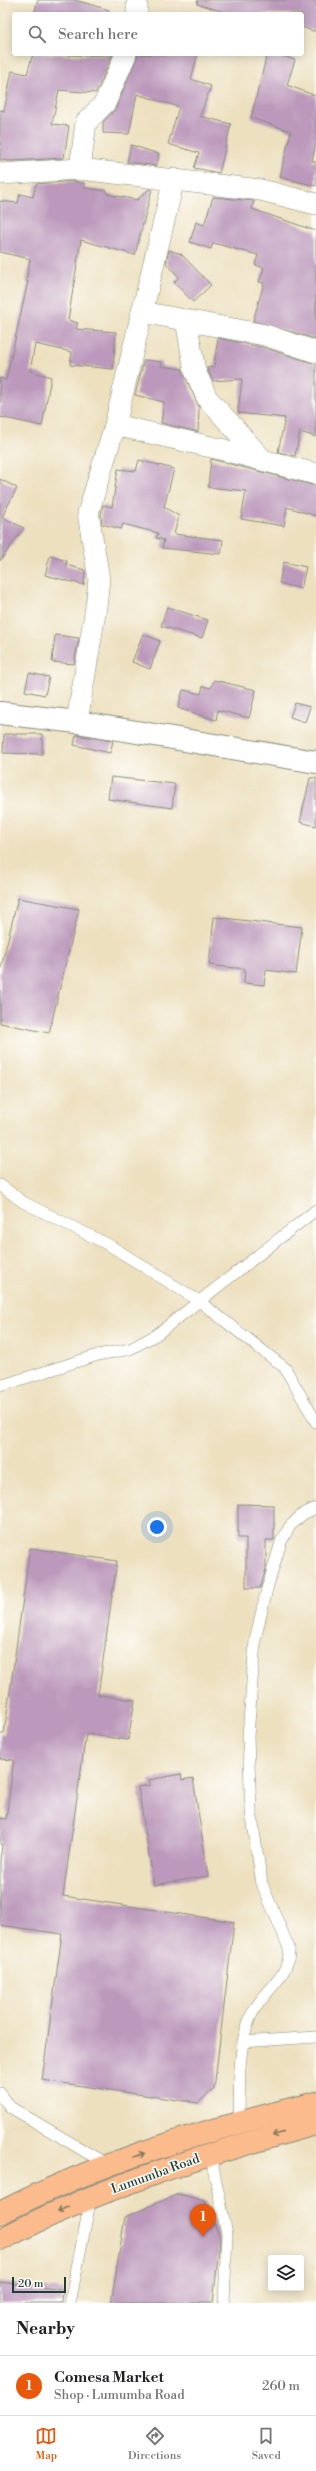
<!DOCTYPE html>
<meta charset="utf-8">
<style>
:root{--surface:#fff;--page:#f2f2f2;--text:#202124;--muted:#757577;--line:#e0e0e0;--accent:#ea580c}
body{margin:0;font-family:"Libre Bodoni",serif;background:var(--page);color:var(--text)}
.controls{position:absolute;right:12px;bottom:12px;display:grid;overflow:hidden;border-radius:4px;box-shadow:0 2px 10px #0003}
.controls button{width:36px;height:36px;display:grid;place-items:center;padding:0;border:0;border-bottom:1px solid var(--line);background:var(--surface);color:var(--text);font:20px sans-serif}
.scale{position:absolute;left:12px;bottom:10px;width:54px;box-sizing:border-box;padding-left:4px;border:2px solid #1f3d34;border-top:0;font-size:11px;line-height:14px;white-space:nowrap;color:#1f3d34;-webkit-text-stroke:3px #fdfcf7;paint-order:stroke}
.you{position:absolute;left:157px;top:1527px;width:14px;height:14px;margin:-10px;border:3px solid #fff;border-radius:50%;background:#1a73e8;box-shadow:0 0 0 6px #1a73e833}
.badge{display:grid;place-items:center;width:26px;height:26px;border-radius:50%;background:var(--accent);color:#fff;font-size:13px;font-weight:700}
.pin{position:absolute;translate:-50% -33px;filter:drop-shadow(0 1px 2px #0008)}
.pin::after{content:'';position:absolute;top:21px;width:14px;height:12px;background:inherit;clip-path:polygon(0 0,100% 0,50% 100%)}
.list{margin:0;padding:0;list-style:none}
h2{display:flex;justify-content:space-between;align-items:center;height:52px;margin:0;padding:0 16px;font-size:17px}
h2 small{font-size:13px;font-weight:400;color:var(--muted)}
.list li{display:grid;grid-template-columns:26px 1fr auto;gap:12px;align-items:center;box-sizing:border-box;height:60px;padding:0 16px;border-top:1px solid var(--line)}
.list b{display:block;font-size:15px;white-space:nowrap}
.list p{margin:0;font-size:13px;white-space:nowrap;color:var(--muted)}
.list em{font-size:13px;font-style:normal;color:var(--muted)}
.icon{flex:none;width:22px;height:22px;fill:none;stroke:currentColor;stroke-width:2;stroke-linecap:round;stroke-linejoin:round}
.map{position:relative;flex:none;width:316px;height:2303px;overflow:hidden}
.search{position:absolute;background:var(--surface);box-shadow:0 2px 10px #0003;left:12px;right:12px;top:12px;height:44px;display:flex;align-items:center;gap:10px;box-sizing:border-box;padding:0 14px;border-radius:4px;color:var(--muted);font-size:15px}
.sheet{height:112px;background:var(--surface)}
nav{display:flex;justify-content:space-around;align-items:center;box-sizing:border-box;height:56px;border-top:1px solid var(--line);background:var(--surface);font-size:11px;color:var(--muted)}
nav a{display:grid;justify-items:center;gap:2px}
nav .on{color:var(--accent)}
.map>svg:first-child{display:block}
.building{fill:#bc99bc}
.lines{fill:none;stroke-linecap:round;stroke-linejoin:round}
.service-casing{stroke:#868e7a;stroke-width:12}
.minor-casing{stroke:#868e7a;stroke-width:22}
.tertiary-casing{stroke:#868e7a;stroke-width:24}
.primary-casing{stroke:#868e7a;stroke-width:24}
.service{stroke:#fff;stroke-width:11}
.minor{stroke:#fff;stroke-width:21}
.tertiary{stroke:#fff;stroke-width:22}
.primary{stroke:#fbbb8d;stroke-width:22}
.oneway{stroke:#82765c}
.labels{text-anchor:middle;stroke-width:3;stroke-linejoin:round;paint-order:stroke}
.street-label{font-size:13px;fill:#1f3d34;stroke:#fdfcf7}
</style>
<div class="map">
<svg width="316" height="2303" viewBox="0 0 316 2303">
<rect width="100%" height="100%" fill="#fdfcf7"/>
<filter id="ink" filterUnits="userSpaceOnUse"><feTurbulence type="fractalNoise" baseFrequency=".025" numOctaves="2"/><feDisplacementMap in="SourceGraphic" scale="8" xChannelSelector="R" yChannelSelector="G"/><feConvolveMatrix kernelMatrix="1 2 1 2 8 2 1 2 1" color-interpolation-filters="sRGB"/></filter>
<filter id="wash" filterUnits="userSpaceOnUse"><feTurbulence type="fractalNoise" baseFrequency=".012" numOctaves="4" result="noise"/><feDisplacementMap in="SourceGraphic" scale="16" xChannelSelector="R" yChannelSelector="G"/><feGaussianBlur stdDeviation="0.9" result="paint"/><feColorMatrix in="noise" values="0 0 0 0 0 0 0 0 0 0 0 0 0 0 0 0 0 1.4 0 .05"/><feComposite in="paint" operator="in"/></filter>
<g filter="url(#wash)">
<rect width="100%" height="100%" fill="#ede0bf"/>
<g id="blocks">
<g class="building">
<polygon points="38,0 75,0 109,10 109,14 34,14"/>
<polygon points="198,0 316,0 316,32 302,27 302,14 231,14 197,4"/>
<polygon points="33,54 111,56 113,54 96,93 59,90 52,124 69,126 64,158 12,161 0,160 0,110 4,111 12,71 27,74"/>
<polygon points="138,54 198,54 191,79 211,86 200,116 231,124 219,173 194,168 199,153 168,144 179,107 137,94 129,134 103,133 103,122 116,108"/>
<polygon points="267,54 277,54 295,60 287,85 316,96 316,143 312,161 316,162 316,186 280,177 291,131 251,118"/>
<polygon points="131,145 159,154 157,166 127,162"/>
<polygon points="74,181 85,184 84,188 107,191 107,194 137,200 149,189 152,189 135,255 81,240 68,320 78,323 76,329 116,332 113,369 70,365 72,352 35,344 30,371 51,377 42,426 0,417 0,378 6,380 28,281 26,281 30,259 0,252 0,201 18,203 20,194 33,197 36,184"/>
<polygon points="213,197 254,201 252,209 316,231 316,339 253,321 264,283 259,282 264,268 255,265 258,255 213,243 211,249 190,242 196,222 204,225"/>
<polygon points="169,250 181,254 211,285 193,302 174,282 179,277 166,263"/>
<polygon points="218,338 262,347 316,364 316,437 300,432 295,456 278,452 285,418 238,413 242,379 213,381 207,368 214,367"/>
<polygon points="144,360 162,362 161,366 182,369 199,407 198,432 161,423 164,402 135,395"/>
<polygon points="211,459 316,486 316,516 287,507 284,526 241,519 246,491 208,487"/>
<polygon points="139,460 174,469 164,507 179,516 174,534 223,540 221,554 162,548 164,540 156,538 158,533 123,524 121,529 102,524 101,515 103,505 112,507 118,469 136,471"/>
<polygon points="0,479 17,488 2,517 24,528 0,561"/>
<polygon points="50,556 67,561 66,565 85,570 84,585 45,575"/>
<polygon points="284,562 306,567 301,589 279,583"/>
<polygon points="167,607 208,620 202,638 161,626"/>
<polygon points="143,634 160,641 150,669 132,662"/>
<polygon points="55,635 79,638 74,664 52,662"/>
<polygon points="29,673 49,677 45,695 25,691"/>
<polygon points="214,680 256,690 249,718 218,710 216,720 178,708 183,690 201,694 203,686 211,688"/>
<polygon points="295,703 310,707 305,722 290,717"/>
<polygon points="4,734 42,734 42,754 3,753"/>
<polygon points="76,735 113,741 110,753 74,745"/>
<polygon points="111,777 175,784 172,808 108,799"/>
<polygon points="310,778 316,778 316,826 300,822"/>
<polygon points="18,898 79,909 49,1033 0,1023 0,972"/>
<polygon points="214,917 302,927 296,974 266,970 264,985 244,983 245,969 209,965"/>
<polygon points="238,1504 274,1505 274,1540 266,1540 266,1569 260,1588 246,1588 246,1538 238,1538"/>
<polygon points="30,1548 117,1561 98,1695 135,1700 128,1740 86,1734 63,1896 234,1922 214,2089 198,2103 42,2080 62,1934 0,1925 0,1860 2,1845 0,1844 0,1818 6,1819 14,1760 0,1759 0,1734 4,1734"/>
<polygon points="181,1774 182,1780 193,1778 208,1876 154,1885 138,1787 150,1785 149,1780"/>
<polygon points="178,2194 205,2201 220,2238 213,2303 111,2303 125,2217"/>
<polygon points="0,2282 63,2290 62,2303 0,2303"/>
</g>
</g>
</g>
<g filter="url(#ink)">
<use href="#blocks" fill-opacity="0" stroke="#868e7a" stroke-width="1"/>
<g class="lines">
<defs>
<g id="service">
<polyline points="0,1185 23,1202 109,1245 199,1301 285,1368 316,1422"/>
<polyline points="0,1386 98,1355 130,1349 156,1335 316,1210"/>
<polyline points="243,2042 316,2037"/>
<polyline points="0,2093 10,2107 108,2165"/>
<path d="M 239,2121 C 240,2088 237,2050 250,2018 C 260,1992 291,1979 289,1948 L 262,1884 L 251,1811 L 248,1737 L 255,1640 L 267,1589 L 281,1542 L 290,1526 L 303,1514 L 316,1508"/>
<polyline points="210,2153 227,2234 224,2303"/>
<polyline points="70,2303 91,2197"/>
</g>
<g id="minor">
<polyline points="137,5 137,14"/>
<polyline points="80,169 86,122 105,103 126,54"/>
<polyline points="0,174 80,169 261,190 316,204"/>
<polyline points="142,312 265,335 316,352"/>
<polyline points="186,320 195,371 207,398 262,459"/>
<polyline points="115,425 220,449 316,474"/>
<polyline points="77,722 96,607 99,579 88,513 115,425 174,179"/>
</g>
<polyline id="tertiary" points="0,713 77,722 316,762"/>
<g id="primary">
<path d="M 0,2213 C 99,2162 208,2129 316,2103"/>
<path d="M 0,2240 C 100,2187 207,2154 316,2124"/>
</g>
</defs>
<use href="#service" class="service-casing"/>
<use href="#minor" class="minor-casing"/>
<use href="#tertiary" class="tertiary-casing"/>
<use href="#primary" class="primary-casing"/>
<use href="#service" class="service"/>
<use href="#minor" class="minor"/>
<use href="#tertiary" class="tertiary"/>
<use href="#primary" class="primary"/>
</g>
<defs><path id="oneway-shaft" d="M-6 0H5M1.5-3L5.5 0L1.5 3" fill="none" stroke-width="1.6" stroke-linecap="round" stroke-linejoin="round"/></defs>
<g class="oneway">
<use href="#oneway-shaft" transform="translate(278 2134) rotate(165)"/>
<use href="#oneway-shaft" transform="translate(139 2155) rotate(-19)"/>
<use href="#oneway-shaft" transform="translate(63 2209) rotate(155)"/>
</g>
</g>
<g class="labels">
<g class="street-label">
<text transform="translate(155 2173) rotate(-20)" y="5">Lumumba Road</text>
</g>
</g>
</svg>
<div class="controls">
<button><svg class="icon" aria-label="layers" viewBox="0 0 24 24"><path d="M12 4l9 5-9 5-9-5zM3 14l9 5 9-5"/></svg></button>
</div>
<div class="scale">20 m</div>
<div class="you"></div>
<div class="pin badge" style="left:203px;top:2237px">1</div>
<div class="search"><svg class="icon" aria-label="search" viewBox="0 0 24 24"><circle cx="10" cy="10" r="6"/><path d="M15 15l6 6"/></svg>Search here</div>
</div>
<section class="sheet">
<h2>Nearby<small></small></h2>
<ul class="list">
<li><span class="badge">1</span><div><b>Comesa Market</b><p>Shop · Lumumba Road</p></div><em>260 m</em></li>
</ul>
</section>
<nav>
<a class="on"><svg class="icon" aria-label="map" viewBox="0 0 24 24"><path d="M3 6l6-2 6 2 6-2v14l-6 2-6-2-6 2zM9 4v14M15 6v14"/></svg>Map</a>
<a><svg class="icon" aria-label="directions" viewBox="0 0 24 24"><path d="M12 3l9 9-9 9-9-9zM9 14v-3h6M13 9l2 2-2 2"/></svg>Directions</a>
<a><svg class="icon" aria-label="saved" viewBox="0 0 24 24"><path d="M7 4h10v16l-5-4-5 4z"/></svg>Saved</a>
</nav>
